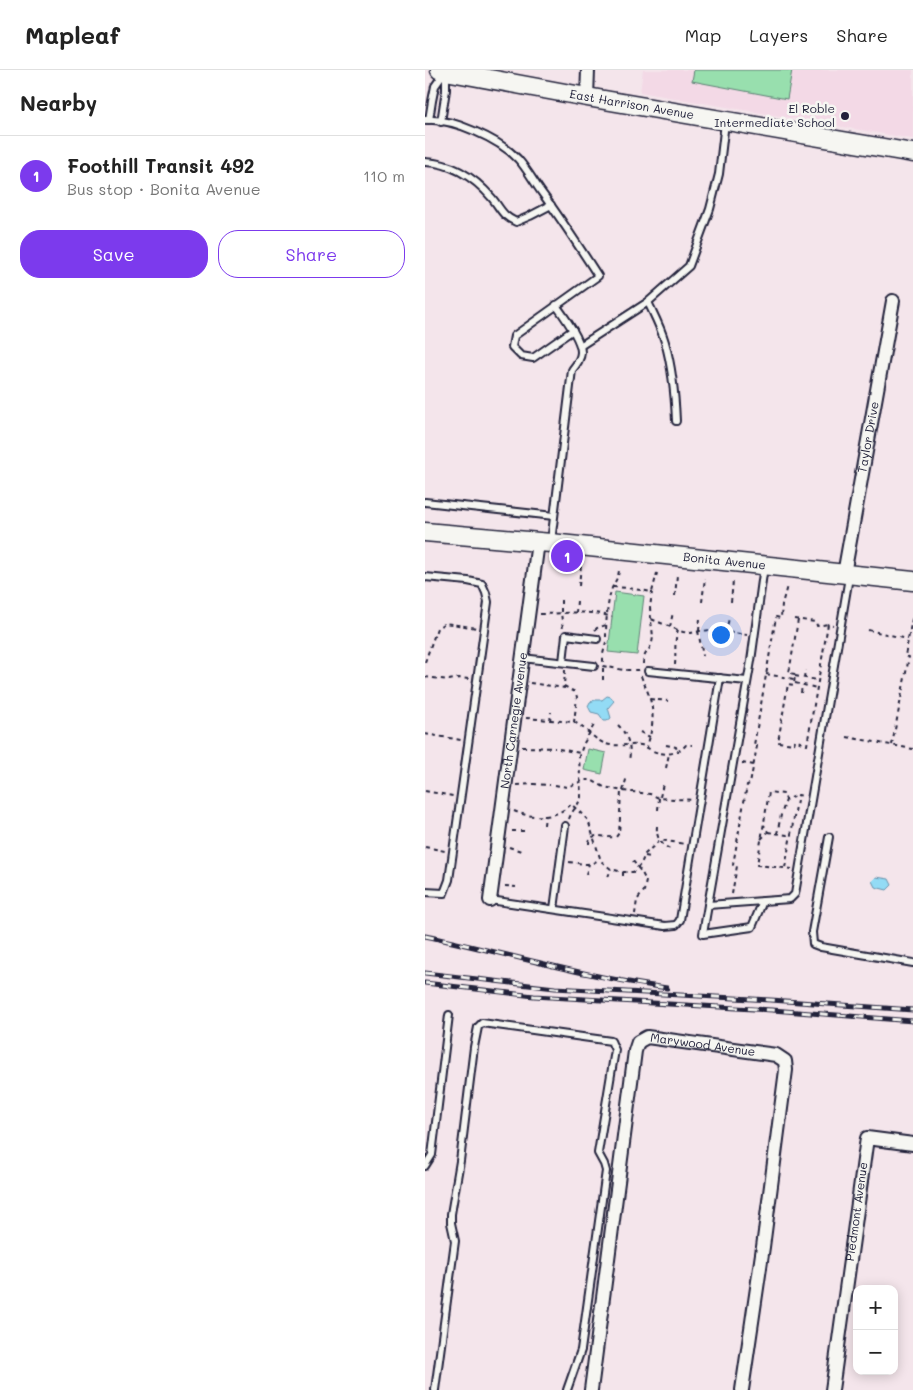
<!DOCTYPE html>
<meta charset="utf-8">
<style>
:root{--surface:#fff;--page:#f2f2f2;--text:#222;--muted:#767676;--line:#e0e0e0;--accent:#7c3aed}
body{margin:0;font-family:Mali,sans-serif;background:var(--page);color:var(--text)}
.controls{position:absolute;right:15px;bottom:15px;display:grid;overflow:hidden;border-radius:10px;box-shadow:0 2px 12px #0003}
.controls button{width:45px;height:45px;display:grid;place-items:center;padding:0;border:0;border-bottom:1px solid var(--line);background:var(--surface);color:var(--text);font:25px sans-serif}
.you{position:absolute;left:295px;top:564px;width:18px;height:18px;margin:-12px;border:4px solid #fff;border-radius:50%;background:#1a73e8;box-shadow:0 0 0 8px #1a73e833}
.badge{display:grid;place-items:center;width:32px;height:32px;border-radius:50%;background:var(--accent);color:#fff;font-size:16px;font-weight:700}
.pin{position:absolute;translate:-50% -50%;border:2px solid #fff;box-shadow:0 1px 5px #0006}
.list{margin:0;padding:0;list-style:none}
h2{display:flex;justify-content:space-between;align-items:center;height:65px;margin:0;padding:0 20px;font-size:21px}
h2 small{font-size:16px;font-weight:400;color:var(--muted)}
.list li{display:grid;grid-template-columns:32px 1fr auto;gap:15px;align-items:center;box-sizing:border-box;height:80px;padding:0 20px;border-top:1px solid var(--line)}
.list b{display:block;font-size:19px;white-space:nowrap}
.list p{margin:0;font-size:16px;white-space:nowrap;color:var(--muted)}
.list em{font-size:16px;font-style:normal;color:var(--muted)}
.actions{display:flex;gap:10px;padding:15px 20px}
.actions a{flex:1;padding:11px 0;border:1px solid var(--accent);border-radius:20px;text-align:center;font-size:18px;color:var(--accent)}
.actions .main{background:var(--accent);color:#fff}
.map{position:relative;flex:none;width:488px;height:1320px;overflow:hidden}
header{display:flex;align-items:center;gap:30px;box-sizing:border-box;height:70px;padding:0 25px;background:var(--surface);border-bottom:1px solid var(--line)}
header strong{font-size:24px}
nav{display:flex;gap:28px;margin-inline-start:auto;font-size:18px}
main{display:flex}
aside{flex:1;background:var(--surface)}
.map>svg:first-child{display:block}
.built{fill:#f3d9e6}
.green{fill:#98dfae;stroke:#5d8074}
.water{fill:#93dbf5;stroke:#6691ab}
.lines{fill:none;stroke-linecap:round;stroke-linejoin:round}
.lane-casing{stroke:#22223b;stroke-width:10}
.street-casing{stroke:#22223b;stroke-width:16}
.secondary-casing{stroke:#22223b;stroke-width:21}
.path{stroke:#22223b;stroke-width:2;stroke-dasharray:4 4;stroke-linecap:butt}
.lane{stroke:#f6f6f2;stroke-width:6}
.street{stroke:#f6f6f2;stroke-width:12}
.secondary{stroke:#f6f6f2;stroke-width:18}
.rail-casing{stroke:#22223b;stroke-width:5}
.rail{stroke:#f6f6f2;stroke-width:3;stroke-dasharray:9;stroke-linecap:butt}
.poi-dot{fill:#22223b;stroke:#f6f6f2;stroke-width:2}
.labels{text-anchor:middle;stroke-width:5;stroke-linejoin:round;paint-order:stroke}
.street-label{font-size:12px;fill:#22223b;stroke:#f6f6f2}
.poi-label{font-size:12px;fill:#22223b;stroke:#f6f6f2;text-anchor:end}
</style>
<header>
<strong>Mapleaf</strong>
<nav><a>Map</a><a>Layers</a><a>Share</a></nav>
</header>
<main>
<aside>
<h2>Nearby<small></small></h2>
<ul class="list">
<li><span class="badge">1</span><div><b>Foothill Transit 492</b><p>Bus stop · Bonita Avenue</p></div><em>110 m</em></li>
</ul>
<div class="actions"><a class="main">Save</a><a>Share</a></div>
</aside>
<div class="map">
<svg width="488" height="1320" viewBox="0 0 488 1320">
<rect width="100%" height="100%" fill="#f4e5eb"/>
<filter id="ink" filterUnits="userSpaceOnUse"><feTurbulence type="fractalNoise" baseFrequency=".02" numOctaves="2"/><feDisplacementMap in="SourceGraphic" scale="10" xChannelSelector="R" yChannelSelector="G"/><feConvolveMatrix kernelMatrix="1 2 1 2 8 2 1 2 1" color-interpolation-filters="sRGB"/></filter>
<g filter="url(#ink)">
<polygon class="built" points="218,0 488,0 488,69 215,22"/>
<g class="green">
<polygon points="269,0 367,0 362,29 267,11"/>
<polygon points="190,522 219,526 212,585 183,582"/>
<polygon points="163,679 181,683 177,704 159,700"/>
</g>
<g class="water">
<polygon points="182,626 186,627 189,631 183,638 186,648 182,651 179,651 174,644 166,642 163,636 165,632 170,630 177,630"/>
<polygon points="451,807 464,809 467,815 462,820 450,817 447,811"/>
</g>
<g class="lines">
<defs>
<g id="lane">
<path d="M 0,50 C 28,48 74,69 93,89 C 102,99 109,112 117,123 C 137,150 155,178 173,206 L 89,266 L 87,277 L 96,286 L 108,288 L 148,260"/>
<polyline points="4,50 7,31 10,16 20,2"/>
<polyline points="16,52 21,20 21,2"/>
<path d="M 0,92 C 28,93 49,107 67,128 C 76,139 77,146 91,152 L 105,146 L 126,135"/>
<path d="M 223,232 C 229,245 236,258 240,272 C 247,297 250,326 251,351"/>
<polyline points="155,276 223,232 264,196 285,139 294,104 300,52"/>
<polyline points="0,432 129,446"/>
<path d="M 126,472 L 147,300 C 151,295 156,289 156,282 C 156,269 139,246 131,235"/>
<polyline points="339,496 326,591 283,835 365,829 370,824 424,507"/>
<polyline points="0,507 43,511 57,514 61,523 63,532 24,810 19,823 0,822"/>
<polyline points="97,588 169,596"/>
<polyline points="138,592 141,565 172,569"/>
<polyline points="223,601 322,611"/>
<polyline points="404,767 387,862 388,874 396,877 488,893"/>
<polyline points="65,830 240,856 251,855 255,850 295,608"/>
<polyline points="283,835 278,864 327,857 338,831"/>
<polyline points="129,839 140,756"/>
<polyline points="0,1096 7,1085 24,945"/>
<polyline points="10,1320 30,1171 26,1153 26,1144 35,1091 49,977 53,957 57,953 186,971 190,980 173,1083 179,1094 181,1101 156,1280 142,1320"/>
</g>
<g id="street">
<polyline points="162,27 163,0"/>
<path id="s1" d="M 419,504 L 468,231"/>
<path id="s2" d="M 65,830 L 113,472"/>
<path id="s3" d="M 166,1320 L 210,981 L 213,972 L 222,967 L 351,985 L 360,991 L 361,1000 L 338,1177 L 317,1320"/>
<path id="s4" d="M 407,1320 L 442,1068 L 488,1074"/>
</g>
<g id="secondary">
<path id="s5" d="M 15,0 L 162,27 L 488,83"/>
<path id="s6" d="M 0,462 L 126,473 L 488,511"/>
</g>
</defs>
<use href="#lane" class="lane-casing"/>
<use href="#street" class="street-casing"/>
<use href="#secondary" class="secondary-casing"/>
<g class="path">
<polyline points="154,516 156,495"/>
<polyline points="188,517 203,518 227,522 232,503"/>
<polyline points="250,526 252,505"/>
<polyline points="136,530 136,543 138,559"/>
<polyline points="277,532 280,508"/>
<polyline points="306,532 308,511"/>
<polyline points="151,543 152,531"/>
<path d="M 115,544 C 138,544 164,539 187,547"/>
<polyline points="226,549 225,538 227,522"/>
<polyline points="369,549 391,552 392,556 403,554"/>
<polyline points="373,550 364,603 370,604 369,615 363,614 353,672 369,674 370,670 382,675 403,554 408,555"/>
<polyline points="245,557 248,542"/>
<polyline points="170,560 172,558 181,555"/>
<polyline points="443,560 483,569"/>
<polyline points="273,561 278,586"/>
<polyline points="274,561 275,548"/>
<polyline points="301,562 304,548"/>
<path d="M 181,567 C 181,552 182,533 187,518 C 190,511 194,507 194,499"/>
<polyline points="181,572 178,584 178,596 198,600 215,600"/>
<polyline points="0,592 12,558 20,553 52,558"/>
<path d="M 218,594 C 219,581 223,584 226,575 C 230,567 226,557 226,549 L 258,562 L 266,563 L 275,561 L 288,560 L 322,565"/>
<path d="M 250,595 C 251,583 249,571 253,560"/>
<polyline points="178,598 178,614"/>
<polyline points="140,600 139,616 150,622 152,627 151,636 149,652"/>
<polyline points="341,604 369,609"/>
<path d="M 216,606 C 219,614 223,621 225,629 C 230,646 227,660 222,677"/>
<polyline points="370,606 392,610"/>
<polyline points="0,607 24,610 34,608 44,609"/>
<polyline points="379,608 380,600"/>
<polyline points="105,613 140,618"/>
<polyline points="370,613 392,618"/>
<polyline points="376,623 377,615"/>
<polyline points="225,629 243,631"/>
<path d="M 101,648 L 149,652 C 161,658 169,670 181,674 C 192,677 204,674 216,675 C 220,676 222,678 226,680 C 238,686 252,685 261,675 L 267,675"/>
<polyline points="125,651 126,642"/>
<path d="M 193,655 C 202,664 207,677 204,690"/>
<polyline points="215,662 225,667"/>
<polyline points="0,664 36,670"/>
<polyline points="422,667 488,679"/>
<polyline points="241,675 251,677 252,681"/>
<polyline points="467,675 484,587 480,586 488,544"/>
<polyline points="97,677 130,678"/>
<polyline points="134,679 155,683"/>
<polyline points="317,693 329,695"/>
<polyline points="241,698 244,684"/>
<polyline points="92,715 109,714 125,715"/>
<polyline points="130,715 142,717 160,710 166,710 179,717 198,721 225,724 234,728 268,730"/>
<polyline points="0,721 28,726"/>
<polyline points="198,721 202,706"/>
<polyline points="235,727 238,714"/>
<polyline points="233,740 234,728"/>
<path d="M 89,741 C 107,749 132,749 146,734 L 163,750 L 176,791 L 186,799 L 198,802 L 208,802 L 216,794 L 220,784 L 235,770 L 260,774"/>
<polyline points="195,743 196,720"/>
<path d="M 144,749 C 147,740 154,735 156,727 L 154,686 L 159,673 L 169,655"/>
<polyline points="119,755 120,745"/>
<path d="M 232,756 C 231,767 235,774 245,779 L 245,782"/>
<polyline points="87,761 99,761"/>
<polyline points="343,762 362,765 365,763"/>
<polyline points="352,764 356,745 361,730"/>
<polyline points="336,769 343,762 339,755"/>
<path d="M 164,774 C 164,760 183,769 191,767 L 194,763 L 195,748"/>
<polyline points="0,777 20,781"/>
<polyline points="84,777 96,781"/>
<polyline points="220,786 226,787"/>
<polyline points="208,791 217,803 221,811 219,821 212,830 210,844"/>
<path d="M 144,792 C 154,793 166,797 174,789"/>
<polyline points="359,798 332,795 344,722 359,724 361,730 373,725"/>
<polyline points="367,799 360,798 373,725 379,726"/>
<polyline points="198,802 198,809"/>
<polyline points="161,804 164,794"/>
<polyline points="183,807 186,799"/>
<polyline points="80,816 91,817"/>
<polyline points="307,824 312,796 308,795 322,715 325,714 332,676 329,675 351,547 356,548 357,534 362,516"/>
</g>
<use href="#lane" class="lane"/>
<use href="#street" class="street"/>
<use href="#secondary" class="secondary"/>
<defs>
<g id="rail">
<path d="M 0,866 C 81,883 160,907 242,918"/>
<polyline points="0,903 130,918 346,930 488,940"/>
<polyline points="0,913 109,926 347,940 488,951"/>
</g>
</defs>
<use href="#rail" class="rail-casing"/>
<use href="#rail" class="rail"/>
</g>
</g>
<circle class="poi-dot" cx="420" cy="46" r="5"/>
<g class="labels">
<g class="street-label">
<text dy="4" stroke="none"><textPath href="#s5" startOffset="195">East Harrison Avenue</textPath></text>
<text dy="4" stroke="none"><textPath href="#s1" startOffset="139">Taylor Drive</textPath></text>
<text dy="4" stroke="none"><textPath href="#s6" startOffset="301">Bonita Avenue</textPath></text>
<text dy="4" stroke="none"><textPath href="#s2" startOffset="181">North Carnegie Avenue</textPath></text>
<text dy="4" stroke="none"><textPath href="#s3" startOffset="418">Marywood Avenue</textPath></text>
<text dy="4" stroke="none"><textPath href="#s4" startOffset="180">Piedmont Avenue</textPath></text>
</g>
<g class="poi-label">
<text x="410" y="43">El Roble<tspan x="410" dy="14">Intermediate School</tspan></text>
</g>
</g>
</svg>
<div class="controls">
<button>+</button>
<button>−</button>
</div>
<div class="you"></div>
<div class="pin badge" style="left:142px;top:486px">1</div>
</div>
</main>
